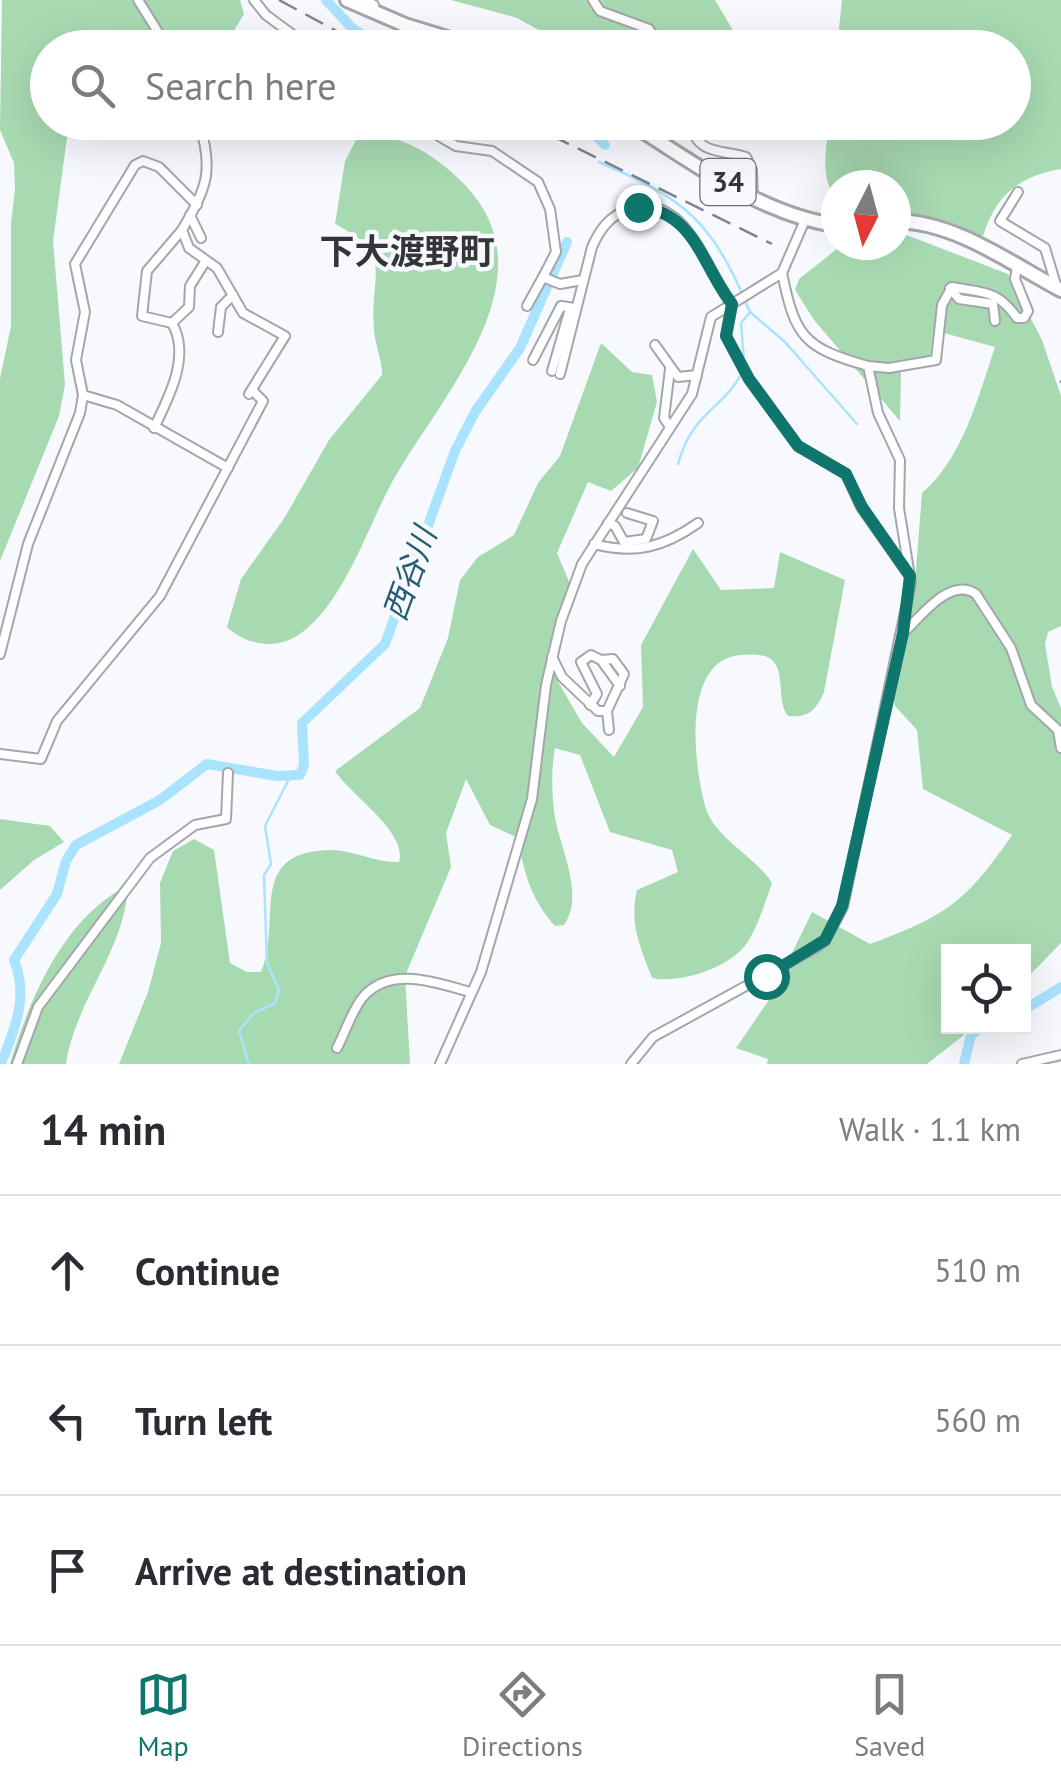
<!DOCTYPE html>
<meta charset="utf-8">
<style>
:root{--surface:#fff;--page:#f7f7f7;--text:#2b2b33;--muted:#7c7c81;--line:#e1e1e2;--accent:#0f766e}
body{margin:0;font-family:"PT Sans","Noto Sans JP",sans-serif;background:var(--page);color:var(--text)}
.controls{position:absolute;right:30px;bottom:30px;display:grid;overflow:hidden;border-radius:0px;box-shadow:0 10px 40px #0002}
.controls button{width:90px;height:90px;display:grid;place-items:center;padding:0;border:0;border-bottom:2px solid var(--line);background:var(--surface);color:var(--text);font:50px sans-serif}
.compass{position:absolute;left:821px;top:170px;width:90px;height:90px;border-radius:50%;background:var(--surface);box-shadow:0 10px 40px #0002;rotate:186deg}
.stop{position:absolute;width:30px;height:30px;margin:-22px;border:8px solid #0f766e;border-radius:50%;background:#fff}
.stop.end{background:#0f766e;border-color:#fff;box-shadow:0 2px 10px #0008}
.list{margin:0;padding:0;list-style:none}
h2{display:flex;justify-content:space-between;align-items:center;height:130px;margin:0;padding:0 40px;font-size:42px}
h2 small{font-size:32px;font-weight:400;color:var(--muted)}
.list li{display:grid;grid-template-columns:65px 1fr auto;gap:30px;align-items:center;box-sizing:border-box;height:150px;padding:0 40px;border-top:2px solid var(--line)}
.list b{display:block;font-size:38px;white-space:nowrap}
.list em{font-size:32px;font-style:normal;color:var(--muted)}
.icon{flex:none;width:55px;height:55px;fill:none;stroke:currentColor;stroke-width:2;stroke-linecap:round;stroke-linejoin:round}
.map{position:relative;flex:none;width:1061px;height:1064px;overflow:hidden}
.search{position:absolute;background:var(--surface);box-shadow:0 10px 40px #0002;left:30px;right:30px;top:30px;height:110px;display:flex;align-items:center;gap:25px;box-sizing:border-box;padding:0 35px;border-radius:55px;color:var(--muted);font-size:38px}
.sheet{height:580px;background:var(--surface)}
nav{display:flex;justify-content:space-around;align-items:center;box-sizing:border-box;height:140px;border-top:2px solid var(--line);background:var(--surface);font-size:28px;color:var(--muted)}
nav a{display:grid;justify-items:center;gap:5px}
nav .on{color:var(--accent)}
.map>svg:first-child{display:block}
.green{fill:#a8dab1}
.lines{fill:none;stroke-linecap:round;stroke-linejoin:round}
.stream{stroke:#aae3fe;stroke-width:2.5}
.river{stroke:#aae3fe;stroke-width:10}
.minor-casing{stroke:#a3a6ad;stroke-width:12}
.highway-casing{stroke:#a3a6ad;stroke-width:18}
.minor{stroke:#fff;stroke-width:8}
.highway{stroke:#fff;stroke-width:12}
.rail{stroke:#818387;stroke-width:2.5;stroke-dasharray:20 10;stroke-linecap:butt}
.route{stroke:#0f766e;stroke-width:12}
.labels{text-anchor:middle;stroke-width:9;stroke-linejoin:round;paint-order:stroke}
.shield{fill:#f7f9fe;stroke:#6e7073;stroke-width:2.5}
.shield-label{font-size:28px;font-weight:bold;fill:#343538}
.water-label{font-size:32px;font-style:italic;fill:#255c74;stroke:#f7f9fe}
.quarter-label{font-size:35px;font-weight:bold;fill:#343538;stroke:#f7f9fe}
</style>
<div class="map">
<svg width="1061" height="1064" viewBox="0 0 1061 1064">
<rect width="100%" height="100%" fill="#f7f9fe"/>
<g class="green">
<polygon points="2,0 240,0 244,14 224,47 176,47 136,36 103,47 48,48 48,122 69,123 53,241 65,385 59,416 0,561 0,379 11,326 11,223 15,189 14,163 0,130"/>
<polygon points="451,0 715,0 743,47 570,47 517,18"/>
<path d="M 842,0 L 1061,0 L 1061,169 C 1019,176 996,195 983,236 L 896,211 L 896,185 L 836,185 L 836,198 C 819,178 827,147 829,123 L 1014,122 L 1014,48 L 837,47 Z"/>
<path d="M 687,123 L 771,123 C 749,146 712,133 687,123 Z"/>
<path d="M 361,131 C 404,136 436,155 466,186 C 556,282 433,404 388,490 C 365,534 337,619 289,640 C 267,649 243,642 227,627 L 241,579 L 285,517 L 329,440 L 382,375 C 382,359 375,345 374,329 C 369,275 396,255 335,224 L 345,161 Z"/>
<path d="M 896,231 L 1008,274 L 1042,340 L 1061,396 L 1061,626 L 1048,632 L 1045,644 L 1052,687 L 1061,708 L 1061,943 L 1024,981 L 1024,952 L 948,952 L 948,1026 L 974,1027 L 927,1064 L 767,1064 L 768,1059 L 736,1048 L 769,1000 L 812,912 L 870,944 C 946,916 966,902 1012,835 L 923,789 L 917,730 L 895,706 L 890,678 L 915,583 L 922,493 C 963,458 978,397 995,347 L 933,330 L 930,359 L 901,371 L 900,421 L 814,320 L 795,290 L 799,279 L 842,245 L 896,245 Z"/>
<path d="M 601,343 L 632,372 L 652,375 L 657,402 L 638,468 L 611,491 L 588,482 L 557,553 L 573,591 L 553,673 L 582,723 L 614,757 L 643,707 L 641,645 L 693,549 L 721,590 L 774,588 L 780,552 L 845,580 L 824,692 C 816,710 809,718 788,716 C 776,701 786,671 771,659 C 763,654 750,654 741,655 C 680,659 694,769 706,809 C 716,839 755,856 772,883 C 765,903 758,926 747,943 C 730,968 679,984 652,978 C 640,946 629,924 637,890 L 678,872 L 672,850 L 610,832 L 580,755 L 555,748 C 551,768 552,791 554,811 C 558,845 586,893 564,925 L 555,926 C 531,899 524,874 518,838 L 490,825 L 466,779 L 446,833 L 451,867 L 405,976 L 410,1064 L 119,1064 L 148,992 L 161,943 L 160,883 L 173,851 L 194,839 L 214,850 L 230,963 L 247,972 L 261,972 C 283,921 245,851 331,850 C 354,850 375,863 399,862 C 408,833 352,796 335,771 L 420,708 L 448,638 L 460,580 L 478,557 L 514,535 L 538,483 L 560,456 Z"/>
<polygon points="0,819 50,826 64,842 34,860 0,890"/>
<path d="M 121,889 L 127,896 C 120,956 75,1003 66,1064 L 10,1064 C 29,1000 61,924 121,889 Z"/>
</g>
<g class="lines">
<g class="stream">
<path d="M 599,162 C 676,196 706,213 742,293"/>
<polyline points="745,301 750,312 785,342 857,424"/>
<polyline points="744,360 741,323 750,312"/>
<path d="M 678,464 C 692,412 722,410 742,373"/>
<polyline points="249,1064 239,1031 254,1013 275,1003 279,990 267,963 264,875 271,864 265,826 290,777"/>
</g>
<g class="river">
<polyline points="326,0 353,29 387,48"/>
<polyline points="582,122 605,145"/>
<polyline points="1024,1010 1061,987"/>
<path d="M 1,1064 C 15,1028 29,997 14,960 L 57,894 L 66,861 L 76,845 L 160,800 L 207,764 L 277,776 L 300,775 L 304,765 L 302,723 L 385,644 L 455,451 L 475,412 L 520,348 L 567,242"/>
<polyline points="964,1064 971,1035 983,1026"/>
</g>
<defs>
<g id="minor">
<polyline points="138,0 168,48"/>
<polyline points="254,0 266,15 311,48"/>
<polyline points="366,0 374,5"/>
<polyline points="593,0 600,11 649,29 660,48"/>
<path d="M 199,122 C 214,171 207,187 182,230 L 189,248 L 217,268 L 243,313 L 285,336 L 249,394"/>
<polyline points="415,122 456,146 492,151 538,182 550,209 556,252 543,277"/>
<path d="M 689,122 C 698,156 719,149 746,157 L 752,170 L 753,197"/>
<polyline points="1018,192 1000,221 1045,248 1057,288"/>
<polyline points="190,215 201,238"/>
<polyline points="950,288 959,299 993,304 995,321"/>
<polyline points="732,305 726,336 749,379 798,446 846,474 861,507 907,572"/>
<polyline points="527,306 543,277 560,284 583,280"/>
<polyline points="172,323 142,316 147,271 182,230"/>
<polyline points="218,332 221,307 233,295"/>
<polyline points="655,345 678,377 697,375"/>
<polyline points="533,360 561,306 575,308"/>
<path d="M 868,366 L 889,368 L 936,360 L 942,305 L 952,287 C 985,293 997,290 1017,318 L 1024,318 L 1028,311 L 1015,279 L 1017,266"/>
<polyline points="670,369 664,418 670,427"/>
<polyline points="552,371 569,312"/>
<path d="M 560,374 L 592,247 C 600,229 610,215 630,209 C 688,193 705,270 732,304"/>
<polyline points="83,395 117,405 228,468"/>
<path d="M 154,428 C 169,397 191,356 172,323 L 189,307 L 190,286 L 205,262"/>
<polyline points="608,523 615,526 624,542 646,539 653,521 627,513"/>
<path d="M 594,544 C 635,555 664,547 698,523"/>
<path d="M 903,633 C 921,617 950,576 976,594 L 1011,648 L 1031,705 L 1058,730 L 1061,748"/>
<polyline points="0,654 28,544 80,413 83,395 76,360 85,312 75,264 135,165 143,161 159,167 197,205"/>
<polyline points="552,657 562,677 598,711 607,711 624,674 613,659 601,660 620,686"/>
<polyline points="590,705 597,694 581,662 591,655 601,660"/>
<polyline points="607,711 609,730"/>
<polyline points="0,754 41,759 57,721 160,596 263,401 252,390"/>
<path d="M 337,1048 C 345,1033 352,1010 363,997 C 391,965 437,983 470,992"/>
<polyline points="17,1064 38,1007 150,858 195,825 226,819 228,773"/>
<polyline points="440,1064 481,972 532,799 546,685 561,621 582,564 692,394 711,317 782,273 805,220"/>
<path d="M 631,1064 L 653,1037 L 815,948 L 825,941 L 843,907 L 911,583 L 899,508 L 900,460 L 878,413 L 868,366 C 803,348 795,336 782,273"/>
<polyline points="1022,1064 1061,1055"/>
</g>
<g id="highway">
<polyline points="347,0 405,25 480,48"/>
<path d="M 628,122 C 692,161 760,215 836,225"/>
<path d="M 896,221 C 956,222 1010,263 1061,290"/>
</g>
</defs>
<use href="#minor" class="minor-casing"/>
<use href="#highway" class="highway-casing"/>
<use href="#minor" class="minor"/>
<use href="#highway" class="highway"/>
<g class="rail">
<polyline points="279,0 368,48"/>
<polyline points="524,122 772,244"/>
<polyline points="1060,381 1061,382"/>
</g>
</g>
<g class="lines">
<path class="route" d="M 638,207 C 695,211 702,266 732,304 L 726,336 L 749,379 L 798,446 L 846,474 L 862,507 L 910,576 L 903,633 L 842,906 L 825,940 L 766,976"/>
</g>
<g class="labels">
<rect class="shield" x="700.5" y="159" width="55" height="46" rx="8"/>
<g class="shield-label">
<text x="728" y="192">34</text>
</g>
<g class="water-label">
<text transform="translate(410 574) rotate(-70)" y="11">西谷川</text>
</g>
<g class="quarter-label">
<text x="407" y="264">下大渡野町</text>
</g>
</g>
</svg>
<div class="controls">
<button><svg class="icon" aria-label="locate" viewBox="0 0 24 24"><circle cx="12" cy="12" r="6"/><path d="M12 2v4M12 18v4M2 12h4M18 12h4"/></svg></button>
</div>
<svg class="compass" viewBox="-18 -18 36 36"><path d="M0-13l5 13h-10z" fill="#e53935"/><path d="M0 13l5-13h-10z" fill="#7c7c81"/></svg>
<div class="stop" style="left:766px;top:976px"></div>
<div class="stop end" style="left:638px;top:207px"></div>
<div class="search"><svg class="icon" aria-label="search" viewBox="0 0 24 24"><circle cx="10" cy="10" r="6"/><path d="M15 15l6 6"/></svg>Search here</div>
</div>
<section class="sheet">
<h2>14 min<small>Walk · 1.1 km</small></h2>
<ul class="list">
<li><svg class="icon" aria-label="ahead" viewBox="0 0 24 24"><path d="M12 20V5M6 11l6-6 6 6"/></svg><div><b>Continue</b></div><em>510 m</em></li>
<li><svg class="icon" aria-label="left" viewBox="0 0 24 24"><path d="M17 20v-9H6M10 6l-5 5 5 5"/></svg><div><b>Turn left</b></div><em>560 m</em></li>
<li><svg class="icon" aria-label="arrive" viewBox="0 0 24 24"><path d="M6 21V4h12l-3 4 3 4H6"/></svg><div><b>Arrive at destination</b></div></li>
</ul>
</section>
<nav>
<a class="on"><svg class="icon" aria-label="map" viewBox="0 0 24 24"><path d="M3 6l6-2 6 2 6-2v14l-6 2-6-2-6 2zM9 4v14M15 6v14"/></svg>Map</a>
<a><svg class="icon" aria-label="directions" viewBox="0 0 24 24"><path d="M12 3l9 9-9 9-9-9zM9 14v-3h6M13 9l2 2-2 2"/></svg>Directions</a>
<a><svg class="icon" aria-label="saved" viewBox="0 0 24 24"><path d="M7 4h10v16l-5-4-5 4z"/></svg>Saved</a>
</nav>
